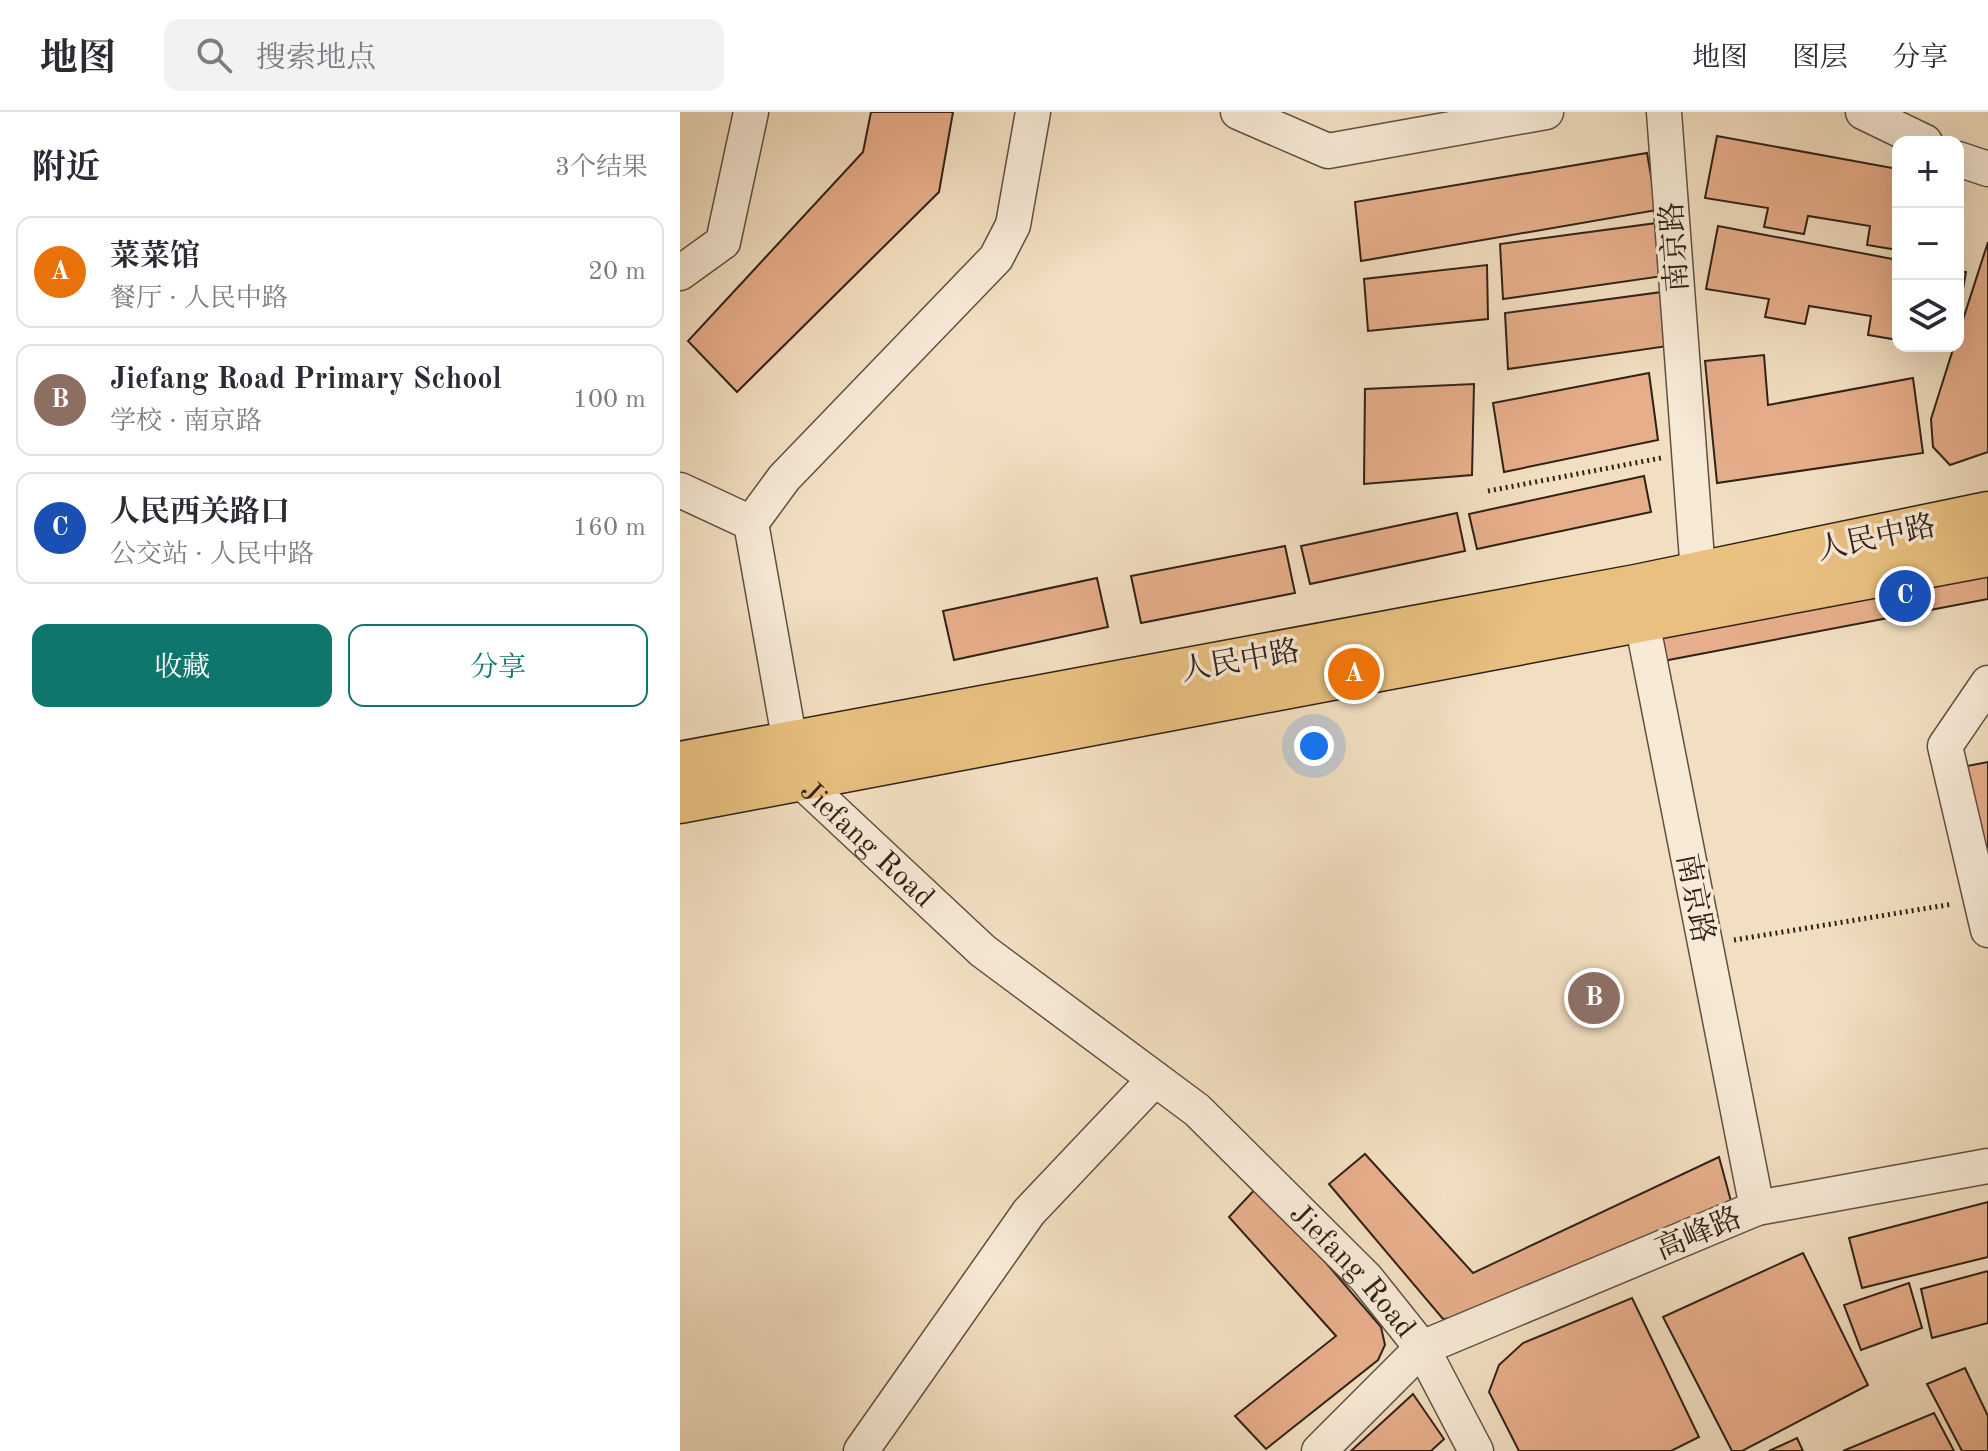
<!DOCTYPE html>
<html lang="zh">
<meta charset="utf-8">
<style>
:root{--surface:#fff;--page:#f2f2f3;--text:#2b2b33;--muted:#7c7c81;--line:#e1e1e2;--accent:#0f766e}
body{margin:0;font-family:"Old Standard TT","Noto Serif SC",serif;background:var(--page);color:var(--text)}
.controls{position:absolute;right:24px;top:24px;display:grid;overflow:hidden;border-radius:16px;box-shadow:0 8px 32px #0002}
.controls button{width:72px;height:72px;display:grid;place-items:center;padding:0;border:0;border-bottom:2px solid var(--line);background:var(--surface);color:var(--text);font:40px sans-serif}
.you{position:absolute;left:634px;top:634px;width:28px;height:28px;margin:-20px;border:6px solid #fff;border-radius:50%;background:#1a73e8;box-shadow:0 0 0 12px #1a73e833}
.badge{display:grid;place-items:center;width:52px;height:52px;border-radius:50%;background:var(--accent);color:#fff;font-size:26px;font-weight:700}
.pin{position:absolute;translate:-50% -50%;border:4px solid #fff;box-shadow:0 2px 8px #0006}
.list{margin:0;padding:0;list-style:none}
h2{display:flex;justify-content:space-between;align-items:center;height:104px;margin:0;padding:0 32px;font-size:34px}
h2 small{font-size:26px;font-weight:400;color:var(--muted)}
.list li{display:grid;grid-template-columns:52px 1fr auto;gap:24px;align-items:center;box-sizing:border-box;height:112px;margin:0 16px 16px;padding:0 16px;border:2px solid var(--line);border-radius:16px}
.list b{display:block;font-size:30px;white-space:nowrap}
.list p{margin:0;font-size:26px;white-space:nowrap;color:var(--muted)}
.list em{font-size:26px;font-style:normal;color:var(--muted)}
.actions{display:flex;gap:16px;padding:24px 32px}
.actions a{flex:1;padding:18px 0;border:2px solid var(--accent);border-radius:16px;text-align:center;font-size:28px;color:var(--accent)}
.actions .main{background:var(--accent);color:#fff}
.icon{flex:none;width:44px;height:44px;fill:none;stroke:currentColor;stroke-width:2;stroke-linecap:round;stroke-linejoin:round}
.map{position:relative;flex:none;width:1308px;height:1339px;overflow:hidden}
header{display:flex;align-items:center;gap:48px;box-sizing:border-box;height:112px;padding:0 40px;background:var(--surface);border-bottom:2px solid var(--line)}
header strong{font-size:38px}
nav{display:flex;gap:44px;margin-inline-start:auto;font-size:28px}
.search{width:560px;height:72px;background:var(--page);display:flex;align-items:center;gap:20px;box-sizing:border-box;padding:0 28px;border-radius:16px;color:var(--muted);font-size:30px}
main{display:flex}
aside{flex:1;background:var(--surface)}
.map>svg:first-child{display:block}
.building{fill:#e7ae8b;stroke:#302117;stroke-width:2}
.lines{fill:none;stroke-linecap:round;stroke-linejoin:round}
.minor-casing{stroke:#605042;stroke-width:37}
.major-casing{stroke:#302117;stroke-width:47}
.path{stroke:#302117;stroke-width:5;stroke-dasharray:2 4;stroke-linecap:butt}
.minor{stroke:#f7ead7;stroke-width:34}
.major{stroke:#e9c080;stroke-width:44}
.labels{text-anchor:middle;stroke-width:7;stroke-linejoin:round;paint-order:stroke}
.street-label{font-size:30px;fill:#302117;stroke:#f7ead7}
</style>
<header>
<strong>地图</strong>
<div class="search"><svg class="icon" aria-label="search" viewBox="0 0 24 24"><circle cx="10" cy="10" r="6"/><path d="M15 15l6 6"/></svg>搜索地点</div>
<nav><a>地图</a><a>图层</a><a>分享</a></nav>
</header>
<main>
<aside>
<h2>附近<small>3个结果</small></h2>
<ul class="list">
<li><span class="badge" style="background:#e8710a">A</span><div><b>菜菜馆</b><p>餐厅 · 人民中路</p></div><em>20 m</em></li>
<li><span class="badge" style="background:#8d6e63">B</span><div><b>Jiefang Road Primary School</b><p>学校 · 南京路</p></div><em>100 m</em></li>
<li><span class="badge" style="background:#1a4fb4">C</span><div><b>人民西关路口</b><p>公交站 · 人民中路</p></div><em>160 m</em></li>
</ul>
<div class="actions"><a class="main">收藏</a><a>分享</a></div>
</aside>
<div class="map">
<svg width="1308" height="1339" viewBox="0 0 1308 1339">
<rect width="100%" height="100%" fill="#f2dfc1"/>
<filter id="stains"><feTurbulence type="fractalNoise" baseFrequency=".0025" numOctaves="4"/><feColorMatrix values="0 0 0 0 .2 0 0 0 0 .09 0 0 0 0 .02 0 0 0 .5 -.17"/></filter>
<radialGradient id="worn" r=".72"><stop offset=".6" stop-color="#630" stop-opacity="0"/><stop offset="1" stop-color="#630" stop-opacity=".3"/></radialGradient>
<g class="building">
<polygon points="191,0 273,0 259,80 57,280 8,229 183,40"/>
<polygon points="1037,24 1218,57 1218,138 1187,133 1190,114 1128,104 1124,122 1084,115 1088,96 1025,86"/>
<polygon points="967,41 977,98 681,149 675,90"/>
<polygon points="977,111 983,164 823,187 820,132"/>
<polygon points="1038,114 1218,148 1218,228 1188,223 1191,204 1129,194 1125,212 1085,205 1089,187 1026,177"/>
<polygon points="1308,130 1308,340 1270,353 1253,335 1251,307 1274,234 1278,234 1278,223"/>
<polygon points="807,153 808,207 688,219 684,167"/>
<polygon points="1278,159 1286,160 1278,205"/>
<polygon points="982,180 988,234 828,257 825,201"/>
<polygon points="1084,243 1088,293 1233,266 1243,341 1037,371 1025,249"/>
<polygon points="969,261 978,328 824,360 813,291"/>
<polygon points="794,272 792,363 684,372 685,277"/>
<polygon points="964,364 971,400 797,437 789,402"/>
<polygon points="777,401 785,439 630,472 621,434"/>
<polygon points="605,434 615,481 461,511 451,464"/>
<polygon points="1308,461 1308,487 957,554 952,523"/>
<polygon points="417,466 428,515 274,548 263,499"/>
<polygon points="1308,650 1308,779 1282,655"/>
<polygon points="685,1042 793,1161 1039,1045 1052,1093 786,1205 763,1207 649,1072"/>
<polygon points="579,1073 701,1215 705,1233 698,1248 586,1337 555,1304 656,1224 549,1105"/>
<polygon points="1308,1090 1308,1145 1182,1176 1169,1126"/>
<polygon points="1123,1141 1188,1273 1062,1339 1052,1339 983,1205"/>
<polygon points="1308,1159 1308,1211 1252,1226 1241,1177"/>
<polygon points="1229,1171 1242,1216 1181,1238 1164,1193"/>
<polygon points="952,1186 1019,1325 991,1339 839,1339 809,1280 819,1253 843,1231"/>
<polygon points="1285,1256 1308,1304 1308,1339 1282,1339 1247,1272"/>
<polygon points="733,1282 764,1327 751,1339 671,1339"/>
<polygon points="1254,1301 1274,1339 1163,1339"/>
<polygon points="1117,1326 1123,1339 1089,1339"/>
</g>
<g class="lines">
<defs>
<g id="minor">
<path id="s1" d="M 353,0 L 333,113 L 316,146 L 104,366 L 71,411 L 110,631 L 119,667 L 303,839 L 517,998 L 686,1166 L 742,1236 L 796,1339"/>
<polyline points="558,0 648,39 866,0"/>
<polyline points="984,0 1018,461"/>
<polyline points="1183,0 1245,30"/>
<polyline points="1278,47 1308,57"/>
<polyline points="0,161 43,130 71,0"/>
<polyline points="0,378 71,411"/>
<polyline points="957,484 1077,1096"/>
<polyline points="1308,571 1265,634 1308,818"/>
<polyline points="181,1339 349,1100 475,967"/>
<polyline points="639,1339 742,1236 1077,1096 1308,1054"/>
</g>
<g id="major">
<polyline points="0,652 956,475 1308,402"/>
<polyline points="0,689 1308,442"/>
</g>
</defs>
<use href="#minor" class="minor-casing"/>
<use href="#major" class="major-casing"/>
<g class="path">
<polyline points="808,379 981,346"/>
<polyline points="1054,828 1273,792"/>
</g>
<use href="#minor" class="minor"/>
<use href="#major" class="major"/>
</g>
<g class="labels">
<g class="street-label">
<text transform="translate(994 135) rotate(-94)" y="10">南京路</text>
<text transform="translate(1196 425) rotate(-12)" y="10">人民中路</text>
<text transform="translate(560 548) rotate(-10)" y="10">人民中路</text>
<text dy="10" stroke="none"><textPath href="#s1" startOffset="868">Jiefang Road</textPath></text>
<text transform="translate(1016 786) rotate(79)" y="10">南京路</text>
<text transform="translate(1018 1121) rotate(-23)" y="10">高峰路</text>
<text dy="10" stroke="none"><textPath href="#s1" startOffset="1516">Jiefang Road</textPath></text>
</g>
</g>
<rect width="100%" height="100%" filter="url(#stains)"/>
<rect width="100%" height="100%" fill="url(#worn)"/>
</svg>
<div class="controls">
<button>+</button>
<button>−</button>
<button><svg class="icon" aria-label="layers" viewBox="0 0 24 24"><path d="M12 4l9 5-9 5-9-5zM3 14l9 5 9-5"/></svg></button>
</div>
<div class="you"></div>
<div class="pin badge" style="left:674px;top:562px;background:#e8710a">A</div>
<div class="pin badge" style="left:914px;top:886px;background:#8d6e63">B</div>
<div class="pin badge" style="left:1225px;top:484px;background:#1a4fb4">C</div>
</div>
</main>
